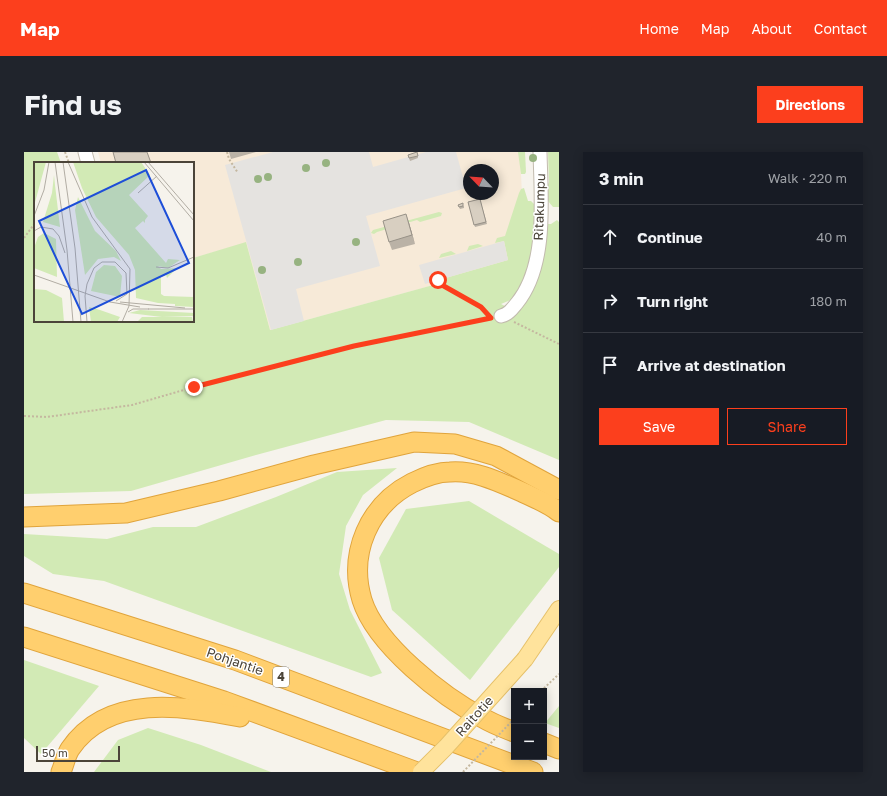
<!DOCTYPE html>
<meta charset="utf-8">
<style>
:root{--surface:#171b24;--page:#20242c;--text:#f1f3f6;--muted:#9ea1a6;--line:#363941;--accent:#fc3f1d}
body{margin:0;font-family:"Golos Text",sans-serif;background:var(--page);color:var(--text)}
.controls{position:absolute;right:12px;bottom:12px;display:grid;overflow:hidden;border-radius:0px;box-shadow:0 2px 10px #0003}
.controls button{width:36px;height:36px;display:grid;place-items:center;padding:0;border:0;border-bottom:1px solid var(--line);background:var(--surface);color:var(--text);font:20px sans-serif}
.compass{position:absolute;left:439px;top:12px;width:36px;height:36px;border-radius:50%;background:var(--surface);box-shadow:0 2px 10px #0003;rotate:295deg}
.scale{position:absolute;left:12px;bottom:10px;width:84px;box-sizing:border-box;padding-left:4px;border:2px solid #4b4439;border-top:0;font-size:11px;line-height:14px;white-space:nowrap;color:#4b4439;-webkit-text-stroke:3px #fff;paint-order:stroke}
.stop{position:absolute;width:12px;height:12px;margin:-9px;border:3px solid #fc3f1d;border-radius:50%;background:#fff}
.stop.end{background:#fc3f1d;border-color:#fff;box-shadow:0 1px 4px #0008}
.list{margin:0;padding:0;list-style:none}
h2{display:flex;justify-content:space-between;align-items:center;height:52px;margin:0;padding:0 16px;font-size:17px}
h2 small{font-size:13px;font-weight:400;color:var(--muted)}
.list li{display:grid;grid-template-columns:26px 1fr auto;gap:12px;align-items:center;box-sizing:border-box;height:64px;padding:0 16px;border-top:1px solid var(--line)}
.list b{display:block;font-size:15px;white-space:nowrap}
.list em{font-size:13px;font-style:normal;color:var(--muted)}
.actions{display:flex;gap:8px;padding:12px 16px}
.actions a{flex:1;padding:9px 0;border:1px solid var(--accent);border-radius:0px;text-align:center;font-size:14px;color:var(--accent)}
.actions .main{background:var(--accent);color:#fff}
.icon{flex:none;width:22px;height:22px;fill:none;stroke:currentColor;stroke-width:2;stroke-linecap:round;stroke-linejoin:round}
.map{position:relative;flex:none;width:535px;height:620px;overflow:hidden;border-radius:0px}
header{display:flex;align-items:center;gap:24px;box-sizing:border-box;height:56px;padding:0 20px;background:var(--accent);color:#fff}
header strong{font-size:19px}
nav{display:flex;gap:22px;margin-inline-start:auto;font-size:14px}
.intro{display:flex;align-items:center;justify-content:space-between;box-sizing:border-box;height:96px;padding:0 24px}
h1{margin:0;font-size:28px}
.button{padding:10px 18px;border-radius:0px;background:var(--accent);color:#fff;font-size:14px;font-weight:700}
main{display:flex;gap:24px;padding:0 24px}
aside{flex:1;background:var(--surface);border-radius:0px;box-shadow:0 2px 10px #0003}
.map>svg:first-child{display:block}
.commercial{fill:#f7ead8;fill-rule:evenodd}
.green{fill:#d2eab5}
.parking{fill:#e5e3e0}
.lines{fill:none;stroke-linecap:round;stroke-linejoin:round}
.minor-casing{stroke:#c2bbae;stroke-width:15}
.major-casing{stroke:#e6c16a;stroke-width:18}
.highway-casing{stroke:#e0a43c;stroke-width:21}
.path{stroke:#c4b79f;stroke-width:2;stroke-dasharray:2 2;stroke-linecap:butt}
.minor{stroke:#fff;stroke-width:13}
.major{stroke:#ffe39c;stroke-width:16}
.highway{stroke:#ffcf6e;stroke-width:19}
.major-bridge-casing{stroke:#e6c16a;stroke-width:18;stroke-linecap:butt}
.path-bridge{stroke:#c4b79f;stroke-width:2;stroke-dasharray:2 2;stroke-linecap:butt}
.major-bridge{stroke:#ffe39c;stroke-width:16}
.tree{fill:#97b381}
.wall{fill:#bab2a6}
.shaded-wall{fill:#979187}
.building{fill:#d8cfc1;stroke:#979187}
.route{stroke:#fc3f1d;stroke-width:5}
.labels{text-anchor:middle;stroke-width:3;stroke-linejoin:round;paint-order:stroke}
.shield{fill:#fff;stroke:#817c74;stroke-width:1}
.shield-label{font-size:12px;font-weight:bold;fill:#4b4439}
.street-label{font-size:13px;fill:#4b4439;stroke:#fff}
.inset-road{fill:none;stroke:#b2ada4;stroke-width:1}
.view{fill:#1d4ed8;fill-opacity:0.15;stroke:#1d4ed8;stroke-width:2}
.inset-edge{fill:none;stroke:#4b4439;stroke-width:2}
</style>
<header>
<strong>Map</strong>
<nav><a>Home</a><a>Map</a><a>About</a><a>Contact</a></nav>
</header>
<div class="intro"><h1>Find us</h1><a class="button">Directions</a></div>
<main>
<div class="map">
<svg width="535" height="620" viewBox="0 0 535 620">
<rect width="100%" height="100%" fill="#f6f3ec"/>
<path class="commercial" d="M 74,0 L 496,0 L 501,108 L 246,178 L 222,91 L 169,106 L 169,11 L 77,11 ZM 445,18 L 469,18 L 469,42 L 445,42 Z"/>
<g class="green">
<polygon points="0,0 33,0 37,11 11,11 11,169 169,169 169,106 222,90 246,178 420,130 418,127 484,108 480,89 471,91 473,86 481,84 495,41 497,37 500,36 504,49 507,49 511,53 515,67 505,121 489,147 477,152 492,160 521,72 527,72 533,68 535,70 535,308 445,270 362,268 232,303 107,339 0,342"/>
<polygon points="494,0 501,0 502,20 501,22 497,22"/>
<polygon points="524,0 535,0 535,55 529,55 524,49 522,38 525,30"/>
<polygon points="415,60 418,61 417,64 396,70 393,68 353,80 350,82 347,81 349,78"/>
<polygon points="454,92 459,94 443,99 445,94"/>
<polygon points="427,99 432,102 415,106 417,102"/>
<polygon points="373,316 339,343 322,374 315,422 326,458 358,521 347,525 80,429 29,422 0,404 0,382 83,387 129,375 172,375 252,345 313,320"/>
<polygon points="445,349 535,402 535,415 446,528 368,458 355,406 382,357"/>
<polygon points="0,508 75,534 17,602 0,586"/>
<polygon points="535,554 535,576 521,571"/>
<polygon points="124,576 177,593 247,620 70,620 94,588"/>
</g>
<g class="parking">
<polygon points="249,0 345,0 349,15 402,0 432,0 442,36 342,64 356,114 272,137 280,169 247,178 201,13"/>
<polygon points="480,89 484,108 401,132 395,113"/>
</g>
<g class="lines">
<defs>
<g id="minor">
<polyline points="61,0 64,11"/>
<path d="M 477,164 C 485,162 488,157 493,151 C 524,113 517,46 516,0"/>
</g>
<polyline id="major" points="501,507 535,457"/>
<g id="highway">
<polyline points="0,365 102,361 195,339 290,313 390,290 431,292 472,304 535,338"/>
<polyline points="0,441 211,508 509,620"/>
<polyline points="0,485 200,549 393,620"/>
<path d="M 490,580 C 480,576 469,572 459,566 C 419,545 352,493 338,448 C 324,401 345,353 388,331 C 400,325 413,320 426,320 C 451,318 475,330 498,340 C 510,346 524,351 535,360"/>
<polyline points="520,591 535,597"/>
<path d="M 37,620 C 40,613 42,603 46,597 C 84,541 159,554 216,565"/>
</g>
</defs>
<use href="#minor" class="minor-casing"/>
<use href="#major" class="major-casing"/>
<use href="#highway" class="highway-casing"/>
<g class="path">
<polyline points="41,0 45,11"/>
<polyline points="203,0 205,7 214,21"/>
<polyline points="0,86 11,71"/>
<polyline points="414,128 418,133 457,155 465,164"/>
<polyline points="490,170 535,192"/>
<polyline points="0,264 23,265 108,253 170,235 330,194 465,166"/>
<polyline points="517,539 535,522"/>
</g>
<use href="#minor" class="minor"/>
<use href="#major" class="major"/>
<use href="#highway" class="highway"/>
<defs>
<polyline id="major-bridge" points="397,620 422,595 501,507"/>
</defs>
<use href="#major-bridge" class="major-bridge-casing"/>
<polyline class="path-bridge" points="439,620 490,567"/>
<use href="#major-bridge" class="major-bridge"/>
</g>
<g class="tree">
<circle cx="509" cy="6" r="4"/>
<circle cx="302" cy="11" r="4"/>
<circle cx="282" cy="16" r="4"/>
<circle cx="244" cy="25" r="4"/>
<circle cx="234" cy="27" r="4"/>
<circle cx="332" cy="90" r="4"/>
<circle cx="274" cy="110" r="4"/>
<circle cx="238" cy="118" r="4"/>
</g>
<g class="wall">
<polygon points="205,0 232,0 207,7"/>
<polygon points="393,0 394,6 386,9 384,3"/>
<polygon points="456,47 463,72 451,75 444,50"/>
<polygon points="434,53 440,54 440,56 436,57"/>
<polygon points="385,71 391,92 368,98 365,90"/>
</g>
<polygon class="shaded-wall" points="382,62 385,71 391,92 388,83"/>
<g class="building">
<polygon points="89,0 123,0 127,11 92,11"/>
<polygon points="393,0 394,4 385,6 384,3"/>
<polygon points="456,47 462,70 450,73 444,50"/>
<polygon points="439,51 439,54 435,55 434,53"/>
<polygon points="382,62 388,83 365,90 359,69"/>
</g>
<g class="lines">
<polyline class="route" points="170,235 330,194 467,166 457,155 418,133 414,128"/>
</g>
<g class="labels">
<rect class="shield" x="249" y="515" width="16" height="20" rx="3"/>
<g class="shield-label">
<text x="257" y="529">4</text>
</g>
<g class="street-label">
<text transform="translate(515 55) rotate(-88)" y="5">Ritakumpu</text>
<text transform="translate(211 509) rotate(19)" y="5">Pohjantie</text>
<text transform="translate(450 564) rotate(-48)" y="5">Raitotie</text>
</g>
</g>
<g transform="translate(10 10)">
<rect width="160" height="160" fill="#f6f3ec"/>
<path d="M 0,0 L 12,0 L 0,44 ZM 39,0 L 107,0 L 116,13 L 95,33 L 114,54 L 111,58 L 111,61 L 109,59 L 101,66 L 132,101 L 134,97 L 146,98 L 134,106 L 124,104 L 127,107 L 143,106 L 133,116 L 132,113 L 127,115 L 127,132 L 130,134 L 160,135 L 160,145 L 141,144 L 141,142 L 124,141 L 102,136 L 101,108 L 95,93 L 62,55 L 48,26 ZM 20,13 L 21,23 L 26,65 L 9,60 L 18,31 ZM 44,35 L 61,69 L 82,89 L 87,99 L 80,95 L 64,97 L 51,113 L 41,48 ZM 10,71 L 22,77 L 23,115 L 0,106 L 0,86 L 4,75 ZM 70,103 L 81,104 L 88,114 L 86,135 L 57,129 L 62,110 ZM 0,127 L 12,128 L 28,136 L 30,160 L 1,160 ZM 55,145 L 66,148 L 86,155 L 83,160 L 57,160 ZM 106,148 L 160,151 L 160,154 L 128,155 L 95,151 ZM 108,155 L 158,155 L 159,160 L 103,160 Z" fill="#d2eab5"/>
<path class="inset-road" d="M 21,0 L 33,88 L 39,160M 29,0 L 41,86 L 47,160M 34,0 L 58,55 L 96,107 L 95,144 L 88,160M 110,0 L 160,59M 114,0 L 160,53M 104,31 L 123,14M 0,54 L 10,28 L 15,0M 0,69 L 7,65 L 19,67 L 25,74 L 31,91M 122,105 L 134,106 L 160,95M 0,113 L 76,140 L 106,145M 86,140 L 151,146M 114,147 L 160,147M 94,150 L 99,147 L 115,147M 53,160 L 51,134 L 53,122 L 60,106 L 68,100 L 81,100 L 92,111 L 93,132 L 82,139"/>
<path class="view" d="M 112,8 L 155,101 L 48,152 L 5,59 Z"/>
<rect width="160" height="160" class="inset-edge"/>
</g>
</svg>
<div class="controls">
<button>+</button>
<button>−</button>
</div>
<svg class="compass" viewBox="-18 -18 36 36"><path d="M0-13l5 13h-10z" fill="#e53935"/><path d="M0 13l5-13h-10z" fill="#9ea1a6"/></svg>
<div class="scale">50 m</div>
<div class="stop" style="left:414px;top:128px"></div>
<div class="stop end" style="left:170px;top:235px"></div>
</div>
<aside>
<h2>3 min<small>Walk · 220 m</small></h2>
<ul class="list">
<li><svg class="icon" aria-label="ahead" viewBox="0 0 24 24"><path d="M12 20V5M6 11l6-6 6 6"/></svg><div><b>Continue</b></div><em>40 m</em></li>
<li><svg class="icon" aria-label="right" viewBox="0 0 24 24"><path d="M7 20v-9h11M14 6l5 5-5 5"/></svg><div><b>Turn right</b></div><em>180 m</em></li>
<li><svg class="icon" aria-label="arrive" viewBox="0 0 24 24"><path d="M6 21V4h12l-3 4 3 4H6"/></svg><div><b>Arrive at destination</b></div></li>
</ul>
<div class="actions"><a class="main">Save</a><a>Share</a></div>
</aside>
</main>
